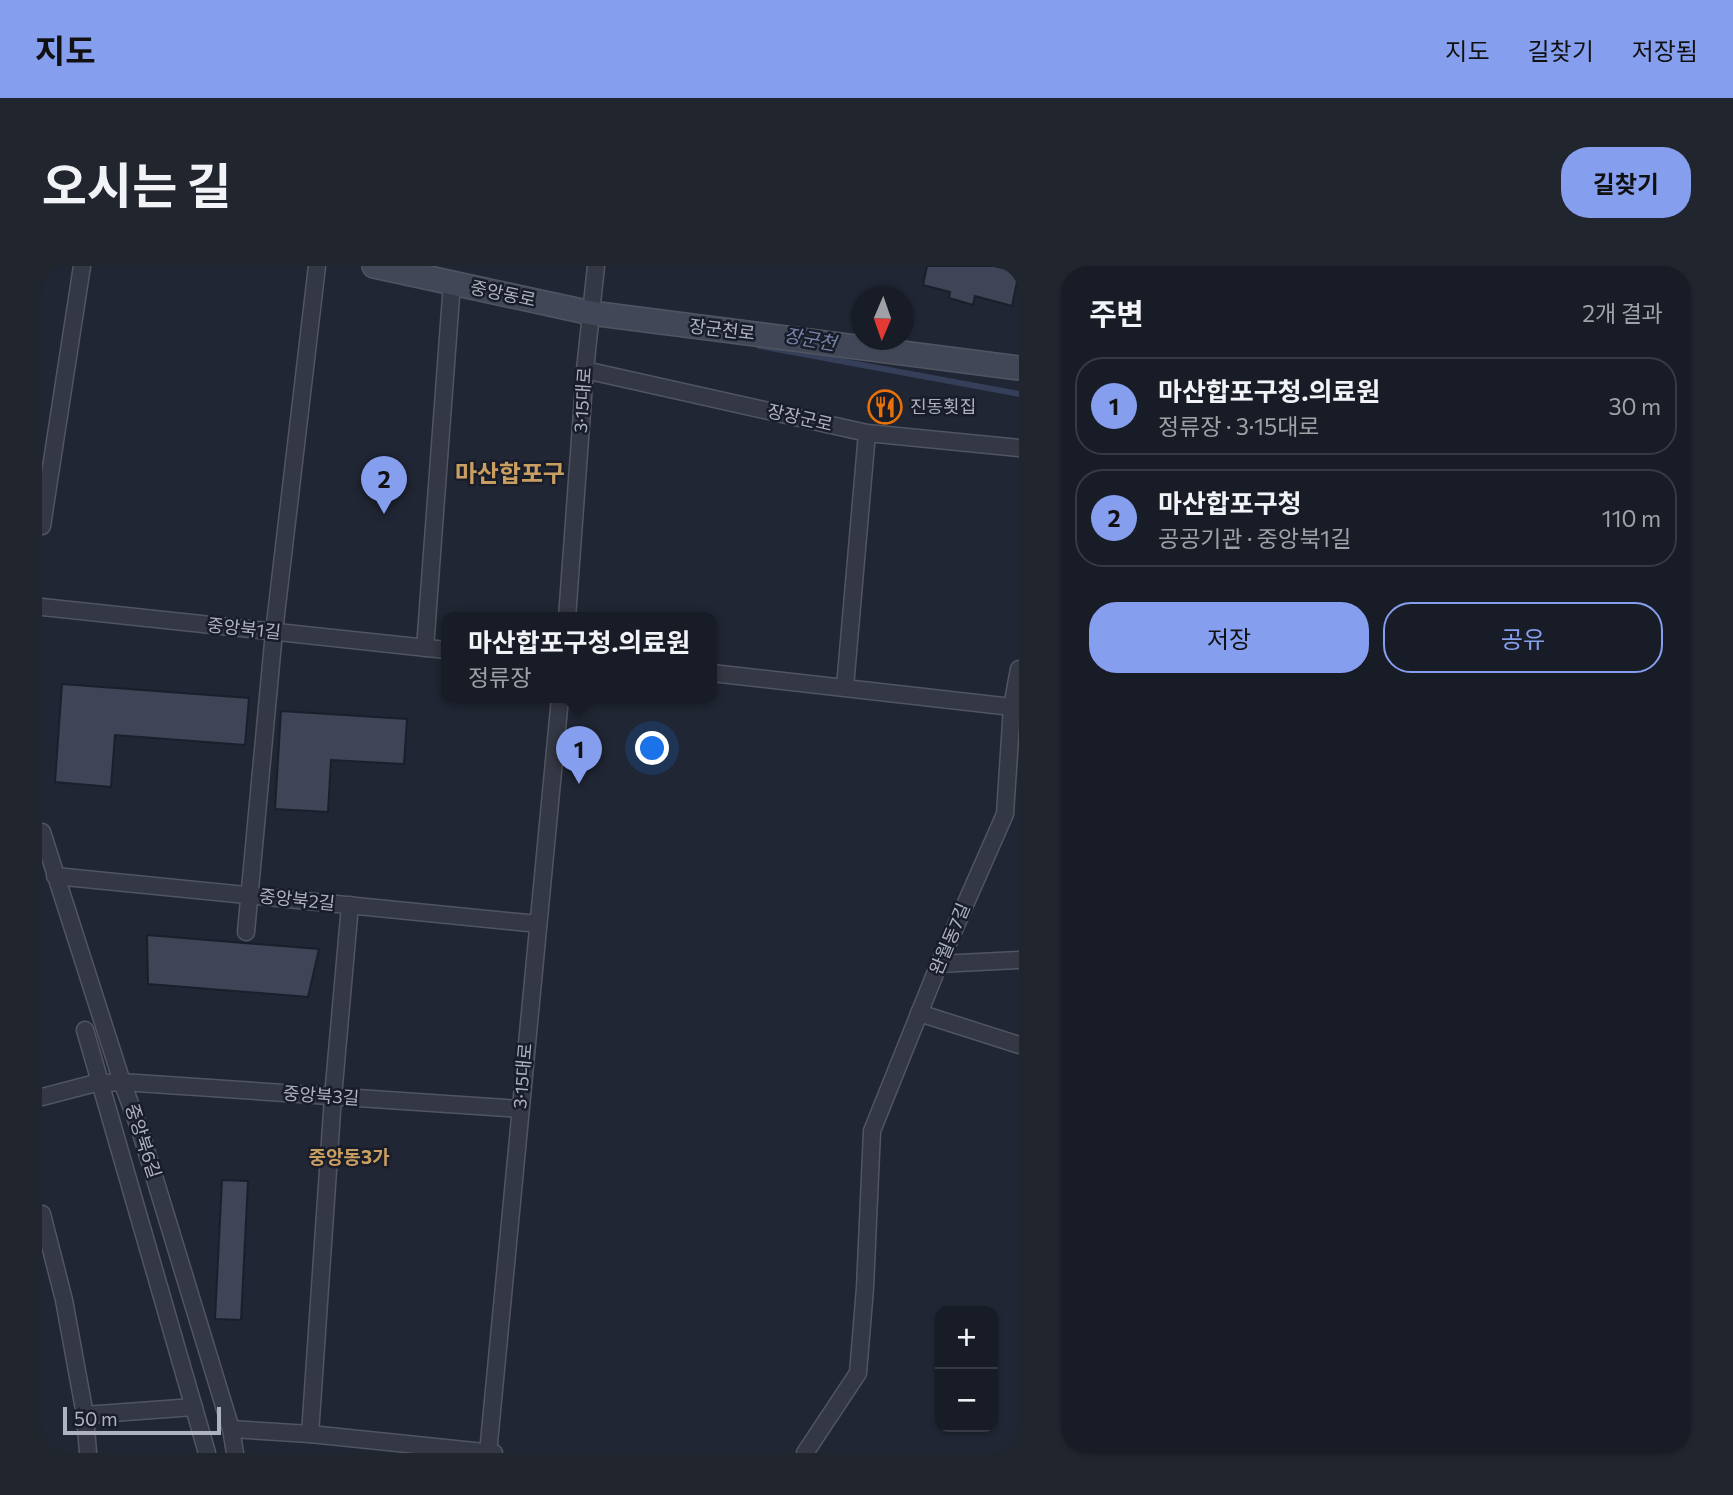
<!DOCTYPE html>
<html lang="ko">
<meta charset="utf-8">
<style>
:root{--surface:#181c26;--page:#21252e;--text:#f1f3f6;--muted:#9fa1a7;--line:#363a43;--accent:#869eee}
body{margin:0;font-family:Commissioner,"Noto Sans KR",sans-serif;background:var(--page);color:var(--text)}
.controls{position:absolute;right:21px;bottom:21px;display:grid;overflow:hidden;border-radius:14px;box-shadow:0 2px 5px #0004}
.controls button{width:63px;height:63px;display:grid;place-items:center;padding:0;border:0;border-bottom:2px solid var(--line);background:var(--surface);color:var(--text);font:35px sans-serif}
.compass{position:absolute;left:809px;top:21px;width:63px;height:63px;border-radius:50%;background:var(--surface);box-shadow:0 2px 5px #0004;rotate:182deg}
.scale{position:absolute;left:21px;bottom:18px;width:158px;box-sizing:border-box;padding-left:7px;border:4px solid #aeb2c1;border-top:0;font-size:19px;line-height:24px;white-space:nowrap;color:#aeb2c1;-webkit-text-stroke:5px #191d29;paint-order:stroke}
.you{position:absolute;left:611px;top:483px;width:24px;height:24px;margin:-18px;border:5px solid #fff;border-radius:50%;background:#1a73e8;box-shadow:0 0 0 10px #1a73e833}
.badge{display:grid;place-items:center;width:46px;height:46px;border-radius:50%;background:var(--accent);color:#111;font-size:23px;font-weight:700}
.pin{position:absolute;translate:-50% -58px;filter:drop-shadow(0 2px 4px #0008)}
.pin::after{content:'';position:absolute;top:37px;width:24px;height:21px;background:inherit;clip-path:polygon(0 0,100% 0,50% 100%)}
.popup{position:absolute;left:399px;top:346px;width:276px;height:91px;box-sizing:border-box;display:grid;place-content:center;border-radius:14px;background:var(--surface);filter:drop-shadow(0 2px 5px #0005);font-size:23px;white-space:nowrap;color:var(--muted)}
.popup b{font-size:26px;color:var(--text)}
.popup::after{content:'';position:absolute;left:50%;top:100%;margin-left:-14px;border:14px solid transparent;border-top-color:var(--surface)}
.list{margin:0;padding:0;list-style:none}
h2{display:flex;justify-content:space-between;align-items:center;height:91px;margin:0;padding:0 28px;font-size:30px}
h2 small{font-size:23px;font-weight:400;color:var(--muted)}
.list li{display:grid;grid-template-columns:46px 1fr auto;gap:21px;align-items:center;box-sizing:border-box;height:98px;margin:0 14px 14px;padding:0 14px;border:2px solid var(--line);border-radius:28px}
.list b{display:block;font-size:26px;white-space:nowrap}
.list p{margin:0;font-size:23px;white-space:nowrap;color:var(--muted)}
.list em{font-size:23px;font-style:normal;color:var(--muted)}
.actions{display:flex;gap:14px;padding:21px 28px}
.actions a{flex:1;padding:16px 0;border:2px solid var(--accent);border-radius:28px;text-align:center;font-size:24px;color:var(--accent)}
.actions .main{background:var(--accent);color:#111}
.map{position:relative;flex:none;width:977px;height:1187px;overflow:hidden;border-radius:28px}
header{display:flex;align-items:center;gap:42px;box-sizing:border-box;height:98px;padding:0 35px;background:var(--accent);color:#111}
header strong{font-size:33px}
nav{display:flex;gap:38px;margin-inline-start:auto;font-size:24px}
.intro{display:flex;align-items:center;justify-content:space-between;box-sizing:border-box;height:168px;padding:0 42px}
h1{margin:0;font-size:49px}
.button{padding:18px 32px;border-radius:28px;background:var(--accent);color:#111;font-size:24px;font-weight:700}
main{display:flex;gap:42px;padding:0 42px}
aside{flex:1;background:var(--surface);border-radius:28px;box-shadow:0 2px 5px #0004}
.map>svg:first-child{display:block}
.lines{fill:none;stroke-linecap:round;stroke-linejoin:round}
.stream{stroke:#353f5a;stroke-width:6}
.building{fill:#3f4556;stroke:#1b1f2b;stroke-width:2}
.minor-casing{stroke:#515562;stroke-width:19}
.secondary-casing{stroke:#515562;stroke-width:26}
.minor{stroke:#343844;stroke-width:16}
.secondary{stroke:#424757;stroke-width:23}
.labels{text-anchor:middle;stroke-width:5;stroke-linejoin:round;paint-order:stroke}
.street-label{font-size:18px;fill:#aeb2c1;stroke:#191d29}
.poi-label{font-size:18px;fill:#aeb2c1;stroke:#191d29;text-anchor:start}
.water-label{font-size:19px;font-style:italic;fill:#7885a8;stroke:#191d29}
.neighbourhood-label{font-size:19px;font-weight:bold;fill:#c99e61;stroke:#191d29}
.district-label{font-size:24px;font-weight:bold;fill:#c99e61;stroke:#191d29}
</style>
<header>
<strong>지도</strong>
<nav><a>지도</a><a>길찾기</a><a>저장됨</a></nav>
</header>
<div class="intro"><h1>오시는 길</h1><a class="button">길찾기</a></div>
<main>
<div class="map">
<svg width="977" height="1187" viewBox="0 0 977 1187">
<rect width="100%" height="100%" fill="#202633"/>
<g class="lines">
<polyline class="stream" points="717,80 977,128"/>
</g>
<g class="building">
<polygon points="885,0 952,0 977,6 970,40 933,30 931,39 907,32 908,26 881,19"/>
<polygon points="20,418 207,432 203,479 73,469 69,521 13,516"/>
<polygon points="239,445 365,453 362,498 289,494 286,546 233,543"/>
<polygon points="105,669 277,683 266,731 106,718"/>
<polygon points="180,914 206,915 199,1054 173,1053"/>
</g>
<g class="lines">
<defs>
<g id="minor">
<polyline points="543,104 825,167 977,182"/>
<polyline points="0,260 40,0"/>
<polyline points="0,341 404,384"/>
<polyline points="525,352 543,104 554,0"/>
<polyline points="383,382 410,17"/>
<polyline points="670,407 970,441"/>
<polyline points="803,421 825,167"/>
<polyline points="0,566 80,816 98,864 189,1163 193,1187"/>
<polyline points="13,610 496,658"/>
<polyline points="204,666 232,366 275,0"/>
<polyline points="897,698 977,694"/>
<polyline points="877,747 977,779"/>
<polyline points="43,764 165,1187"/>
<polyline points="0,831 50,818 80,816 478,843"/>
<polyline points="0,948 22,1034 43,1149 152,1141"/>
<polyline points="43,1149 46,1187"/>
<polyline points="189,1163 268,1168 452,1187"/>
<polyline points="268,1168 291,831 308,639"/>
<polyline points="446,1187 518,432"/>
<polyline points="763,1187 816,1107 823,1022 830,865 897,698 963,548 970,441 977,403"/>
</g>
<polyline id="secondary" points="332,0 549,47 977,102"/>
</defs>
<use href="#minor" class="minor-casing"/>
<use href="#secondary" class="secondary-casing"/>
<use href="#minor" class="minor"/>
<use href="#secondary" class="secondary"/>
</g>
<defs>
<symbol id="restaurant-ring" viewBox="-11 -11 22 22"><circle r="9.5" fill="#191d29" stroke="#e8710a" stroke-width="1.5"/><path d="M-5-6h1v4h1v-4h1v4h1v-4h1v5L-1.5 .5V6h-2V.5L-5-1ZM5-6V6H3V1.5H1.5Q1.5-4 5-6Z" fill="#e8710a"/></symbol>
</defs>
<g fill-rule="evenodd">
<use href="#restaurant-ring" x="824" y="122" width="38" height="38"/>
</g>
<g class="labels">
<g class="street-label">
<text transform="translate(461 28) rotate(12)" y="6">중앙동로</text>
<text transform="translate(680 64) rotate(7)" y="6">장군천로</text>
<text transform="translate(541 134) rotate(-86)" y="6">3·15대로</text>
<text transform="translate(758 152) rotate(13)" y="6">장장군로</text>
<text transform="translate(202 363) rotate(6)" y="6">중앙북1길</text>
<text transform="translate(255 634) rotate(6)" y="6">중앙북2길</text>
<text transform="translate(908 673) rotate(-67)" y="6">완월동7길</text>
<text transform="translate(481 810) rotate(-85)" y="6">3·15대로</text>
<text transform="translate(279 830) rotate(4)" y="6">중앙북3길</text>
<text transform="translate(101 875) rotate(72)" y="6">중앙북6길</text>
</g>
<g class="poi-label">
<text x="868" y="147">진동횟집</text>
</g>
<g class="water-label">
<text transform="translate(768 73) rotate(10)" y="7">장군천</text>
</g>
<g class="neighbourhood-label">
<text x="307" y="898">중앙동3가</text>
</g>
<g class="district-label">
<text x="468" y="216">마산합포구</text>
</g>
</g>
</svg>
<div class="controls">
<button>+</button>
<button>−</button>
</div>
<svg class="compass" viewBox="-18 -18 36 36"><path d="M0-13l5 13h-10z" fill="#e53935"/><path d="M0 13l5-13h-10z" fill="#9fa1a7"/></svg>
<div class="scale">50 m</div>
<div class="you"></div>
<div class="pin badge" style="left:537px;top:518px">1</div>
<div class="popup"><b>마산합포구청.의료원</b>정류장</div>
<div class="pin badge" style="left:342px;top:248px">2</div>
</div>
<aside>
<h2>주변<small>2개 결과</small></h2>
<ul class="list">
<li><span class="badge">1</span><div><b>마산합포구청.의료원</b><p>정류장 · 3·15대로</p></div><em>30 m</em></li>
<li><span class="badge">2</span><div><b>마산합포구청</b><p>공공기관 · 중앙북1길</p></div><em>110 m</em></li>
</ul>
<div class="actions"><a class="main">저장</a><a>공유</a></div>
</aside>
</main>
